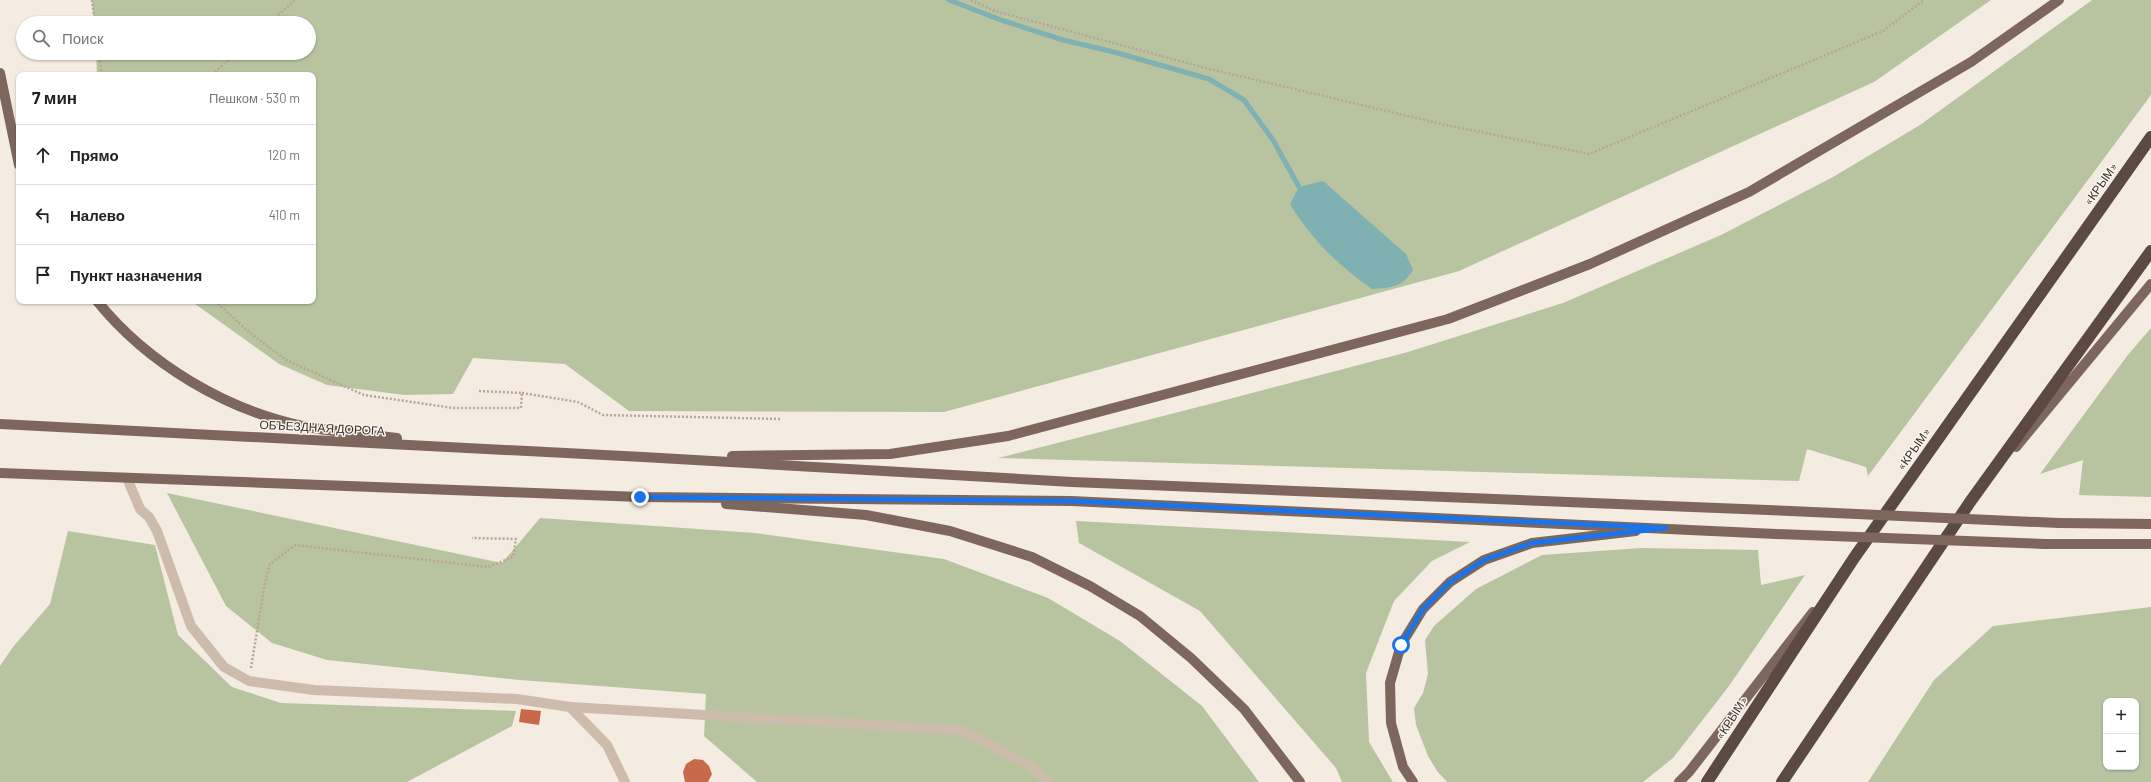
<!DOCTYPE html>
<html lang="ru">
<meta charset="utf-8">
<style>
:root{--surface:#fff;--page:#f6f6f6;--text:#222;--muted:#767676;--line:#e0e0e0}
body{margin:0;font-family:Barlow,sans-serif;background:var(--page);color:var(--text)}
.controls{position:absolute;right:12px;bottom:12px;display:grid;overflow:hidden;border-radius:8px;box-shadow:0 1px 3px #0004}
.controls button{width:36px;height:36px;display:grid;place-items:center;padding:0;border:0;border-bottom:1px solid var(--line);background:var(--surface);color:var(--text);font:20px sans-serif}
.stop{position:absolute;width:12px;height:12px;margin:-9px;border:3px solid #1a73e8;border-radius:50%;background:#fff}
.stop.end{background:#1a73e8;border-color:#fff;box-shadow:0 1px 4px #0008}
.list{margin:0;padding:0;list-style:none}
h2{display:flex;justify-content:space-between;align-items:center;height:52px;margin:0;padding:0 16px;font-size:17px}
h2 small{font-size:13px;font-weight:400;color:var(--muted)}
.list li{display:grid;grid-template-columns:26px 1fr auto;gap:12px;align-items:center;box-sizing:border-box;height:60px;padding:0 16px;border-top:1px solid var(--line)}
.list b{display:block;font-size:15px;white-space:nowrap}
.list em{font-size:13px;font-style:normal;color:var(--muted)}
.icon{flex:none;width:22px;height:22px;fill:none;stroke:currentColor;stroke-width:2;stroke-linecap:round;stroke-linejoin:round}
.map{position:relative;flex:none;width:2151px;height:782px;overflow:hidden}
.search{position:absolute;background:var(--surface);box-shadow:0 1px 3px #0004;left:16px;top:16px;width:300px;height:44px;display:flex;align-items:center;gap:10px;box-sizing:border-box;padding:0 14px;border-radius:22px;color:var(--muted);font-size:15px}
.panel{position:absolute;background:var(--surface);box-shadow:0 1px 3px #0004;left:16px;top:72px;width:300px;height:232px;border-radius:8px}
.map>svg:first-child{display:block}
.green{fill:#b8c4a0;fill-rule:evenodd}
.water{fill:#7fb0b2}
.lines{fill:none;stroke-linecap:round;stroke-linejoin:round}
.stream{stroke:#7fb0b2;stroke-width:5}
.building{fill:#c8694b}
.path{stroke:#b9a596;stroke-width:2.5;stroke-dasharray:2 2;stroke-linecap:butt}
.minor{stroke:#cdbbac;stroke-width:10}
.major{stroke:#7d675c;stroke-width:10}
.highway{stroke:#5c4a42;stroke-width:12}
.major-bridge{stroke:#7d675c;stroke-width:10}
.route{stroke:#1a73e8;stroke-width:5}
.labels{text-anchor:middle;stroke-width:3;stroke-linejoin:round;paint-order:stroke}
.street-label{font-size:12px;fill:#3b302b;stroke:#fbf5ee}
</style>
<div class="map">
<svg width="2151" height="782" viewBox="0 0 2151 782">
<rect width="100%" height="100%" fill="#f4ebe1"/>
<g class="green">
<polygon points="92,0 1991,0 1874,82 1459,271 944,412 629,411 565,364 473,358 453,394 405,395 327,385 279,364 191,301 313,301 313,75 97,75 96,53 309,53 309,23 94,23"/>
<polygon points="2092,0 2151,0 2151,95 1868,476 1866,467 1807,449 1799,481 998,458 1210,404 1408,352 1563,303 1721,235 1833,177 1920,125"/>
<polygon points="2151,328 2151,497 2079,495 2083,460 2040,474 2127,356"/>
<polygon points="167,493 502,563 540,518 755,533 944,559 1048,598 1120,641 1202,706 1259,782 757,782 704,736 706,694 520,680 327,660 272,643 226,606"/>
<polygon points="1076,521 1470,542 1432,561 1394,601 1366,673 1369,742 1393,782 1342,782 1336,768 1200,611 1079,543"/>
<polygon points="68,531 155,545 178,635 232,687 281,703 516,711 512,726 407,782 0,782 0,666 13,647 50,604"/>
<polygon points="1642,548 1758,550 1761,585 1805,575 1729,686 1673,758 1643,782 1447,782 1437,771 1428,756 1416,725 1414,708 1423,693 1428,674 1425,640 1434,626 1476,589 1542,555"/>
<path d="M 2151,607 L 2151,782 L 1868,782 L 1934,680 L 1993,626 ZM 2106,701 L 2136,701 L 2136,767 L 2106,767 Z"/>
</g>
<path class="water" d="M 1323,181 L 1406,254 L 1413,270 C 1402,287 1392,288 1372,289 C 1339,266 1311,239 1290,204 L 1299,187 Z"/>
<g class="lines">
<polyline class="stream" points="949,0 1001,20 1063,40 1114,52 1209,79 1244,100 1273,140 1299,187"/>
</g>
<g class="building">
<polygon points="521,709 541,711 539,725 519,722"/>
<polygon points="694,759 703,760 709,766 712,774 708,782 685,782 683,772 686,764"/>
</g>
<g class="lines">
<g class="path">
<polyline points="92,0 95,23"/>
<polyline points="971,0 995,11 1206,68 1446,125 1589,154 1883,31 1924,0"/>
<polyline points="269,23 295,0"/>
<polyline points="99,53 102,75"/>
<polyline points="212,75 236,53"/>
<polyline points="215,301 250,333 286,360 364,395 453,408 521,408 522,393 479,391"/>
<polyline points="522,393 578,402 603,415 781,419"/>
<polyline points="251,668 265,583 270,564 295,545 488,567 513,557 516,539 472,538"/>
</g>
<g class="minor">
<polyline points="127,478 140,509 149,517 157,531 191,626 224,667 249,681 314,690 517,699 570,707 607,745 625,782"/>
<polyline points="570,707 961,730 1031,766 1048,782"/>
</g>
<g class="major">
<polyline points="0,73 19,165"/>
<path d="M 97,301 C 148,364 227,411 307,427 C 336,432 367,434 397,438"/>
<polyline points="0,424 643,457 1072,482 1790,511"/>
<polyline points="2016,447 2151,284"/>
<polyline points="732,456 890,454 1008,436 1448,319 1590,264 1749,192 1971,62 2059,0"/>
<polyline points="0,473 640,497 1071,501 1776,534"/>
<polyline points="726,504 866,515 950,531 1032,557 1090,586 1140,616 1191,658 1244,709 1300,782"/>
<polyline points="2059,523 2151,524"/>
<polyline points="2045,544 2151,544"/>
<polyline points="1413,782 1403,767 1391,723 1390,683 1401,645 1423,609 1450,582 1484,560 1532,543 1636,531"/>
<polyline points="1679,782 1689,772 1813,612"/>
</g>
<g class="highway">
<polyline points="1707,782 1854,558 2151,137"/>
<polyline points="1782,782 1970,502 2151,251"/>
</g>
<g class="major-bridge">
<polyline points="1790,511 2059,523"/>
<polyline points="1776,534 2045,544"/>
</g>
</g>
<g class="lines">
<polyline class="route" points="640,497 1071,501 1666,528 1532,543 1484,560 1450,582 1423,609 1401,645"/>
</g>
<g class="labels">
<g class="street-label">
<text transform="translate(2101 184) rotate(-55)" y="4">«КРЫМ»</text>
<text transform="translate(322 428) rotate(3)" y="4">ОБЪЕЗДНАЯ ДОРОГА</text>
<text transform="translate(1914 449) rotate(-55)" y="4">«КРЫМ»</text>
<text transform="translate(1732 718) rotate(-57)" y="4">«КРЫМ»</text>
</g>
</g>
</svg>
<div class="controls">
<button>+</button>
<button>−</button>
</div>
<div class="stop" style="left:1401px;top:645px"></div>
<div class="stop end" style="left:640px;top:497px"></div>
<div class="search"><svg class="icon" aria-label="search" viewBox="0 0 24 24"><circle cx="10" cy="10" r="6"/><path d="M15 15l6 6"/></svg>Поиск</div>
<section class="panel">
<h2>7 мин<small>Пешком · 530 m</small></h2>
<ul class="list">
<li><svg class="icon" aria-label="ahead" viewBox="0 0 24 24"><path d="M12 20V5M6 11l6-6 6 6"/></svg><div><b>Прямо</b></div><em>120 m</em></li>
<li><svg class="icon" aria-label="left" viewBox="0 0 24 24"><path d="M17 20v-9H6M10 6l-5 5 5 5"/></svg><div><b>Налево</b></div><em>410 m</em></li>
<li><svg class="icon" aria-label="arrive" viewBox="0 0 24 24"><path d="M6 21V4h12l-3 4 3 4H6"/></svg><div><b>Пункт назначения</b></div></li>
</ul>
</section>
</div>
